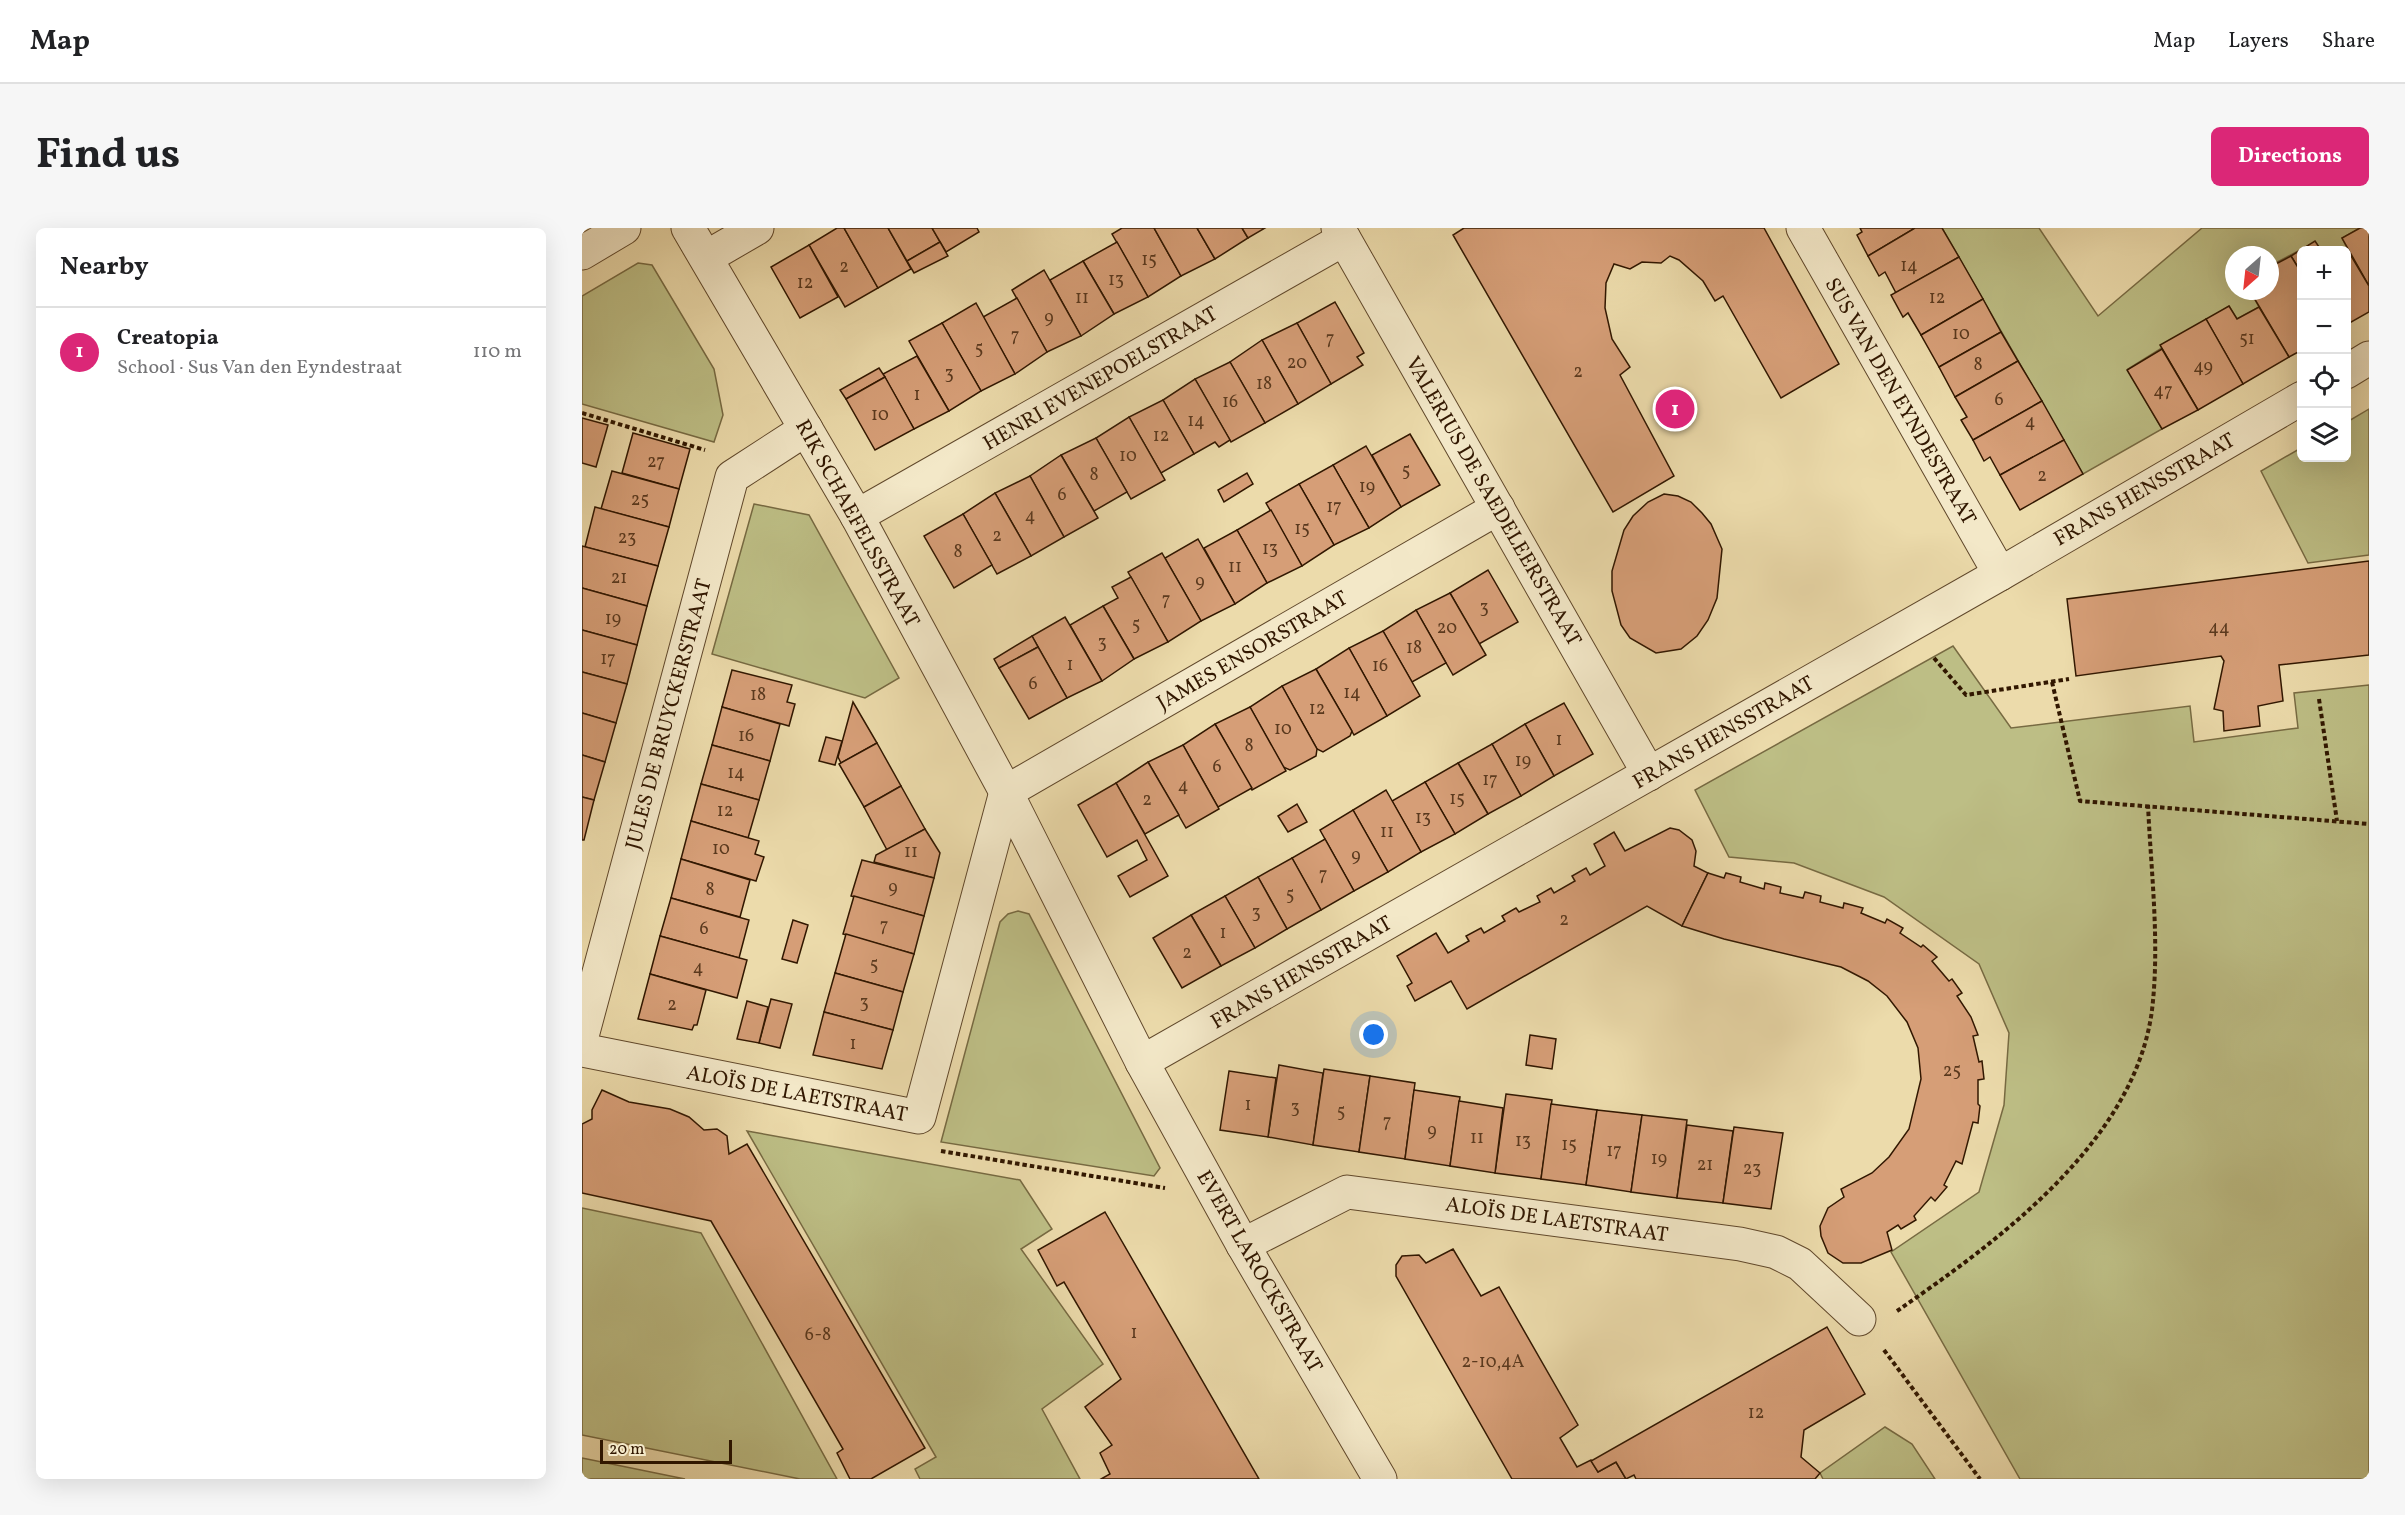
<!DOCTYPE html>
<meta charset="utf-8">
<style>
:root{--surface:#fff;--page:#f6f6f6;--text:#202124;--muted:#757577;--line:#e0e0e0;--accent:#db2777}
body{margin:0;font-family:Vollkorn,serif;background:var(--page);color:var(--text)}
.controls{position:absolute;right:18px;top:18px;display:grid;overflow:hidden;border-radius:9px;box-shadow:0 6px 24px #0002}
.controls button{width:54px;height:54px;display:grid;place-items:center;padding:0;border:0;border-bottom:2px solid var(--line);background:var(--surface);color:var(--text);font:30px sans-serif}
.compass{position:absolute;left:1643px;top:18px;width:54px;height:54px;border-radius:50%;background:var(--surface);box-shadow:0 6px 24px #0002;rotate:207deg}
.scale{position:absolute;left:18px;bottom:15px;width:132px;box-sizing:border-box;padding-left:6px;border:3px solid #311700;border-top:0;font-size:16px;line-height:21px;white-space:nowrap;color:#311700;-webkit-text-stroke:4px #f3e8c8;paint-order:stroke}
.you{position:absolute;left:792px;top:807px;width:21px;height:21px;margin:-15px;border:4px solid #fff;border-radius:50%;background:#1a73e8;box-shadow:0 0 0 9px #1a73e833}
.badge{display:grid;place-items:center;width:39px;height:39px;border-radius:50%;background:var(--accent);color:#fff;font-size:20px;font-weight:700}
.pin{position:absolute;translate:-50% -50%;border:3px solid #fff;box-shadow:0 2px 6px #0006}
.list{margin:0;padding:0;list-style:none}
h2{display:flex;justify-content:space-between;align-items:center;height:78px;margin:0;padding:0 24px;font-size:26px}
h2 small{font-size:20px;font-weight:400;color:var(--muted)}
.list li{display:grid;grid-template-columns:39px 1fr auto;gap:18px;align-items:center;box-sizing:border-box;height:90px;padding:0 24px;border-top:2px solid var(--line)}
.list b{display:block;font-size:22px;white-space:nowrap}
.list p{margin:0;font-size:20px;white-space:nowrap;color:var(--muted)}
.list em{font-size:20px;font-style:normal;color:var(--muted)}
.icon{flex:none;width:33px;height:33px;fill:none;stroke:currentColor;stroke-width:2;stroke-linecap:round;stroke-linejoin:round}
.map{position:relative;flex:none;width:1787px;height:1251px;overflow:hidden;border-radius:9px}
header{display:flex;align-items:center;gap:36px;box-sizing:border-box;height:84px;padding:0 30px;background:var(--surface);border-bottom:2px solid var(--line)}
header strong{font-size:28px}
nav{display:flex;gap:33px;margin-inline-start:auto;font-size:21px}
.intro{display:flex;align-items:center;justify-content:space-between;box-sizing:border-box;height:144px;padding:0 36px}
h1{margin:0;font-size:42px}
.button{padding:15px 27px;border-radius:9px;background:var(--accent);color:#fff;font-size:21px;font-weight:700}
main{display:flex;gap:36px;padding:0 36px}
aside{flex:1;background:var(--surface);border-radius:9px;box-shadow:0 6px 24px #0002}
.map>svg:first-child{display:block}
.green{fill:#bdbe85;stroke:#776a42;stroke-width:1.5}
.building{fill:#d69e77;stroke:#311700;stroke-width:1.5}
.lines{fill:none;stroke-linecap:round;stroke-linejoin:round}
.minor-casing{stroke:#60482b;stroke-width:35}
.path{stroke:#311700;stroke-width:4;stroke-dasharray:4.5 3;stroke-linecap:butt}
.minor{stroke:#f3e8c8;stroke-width:33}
.labels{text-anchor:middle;stroke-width:4.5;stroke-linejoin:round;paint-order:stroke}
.number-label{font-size:18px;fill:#5a391e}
.street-label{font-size:21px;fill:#311700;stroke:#f3e8c8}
</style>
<header>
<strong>Map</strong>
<nav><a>Map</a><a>Layers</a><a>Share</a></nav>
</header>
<div class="intro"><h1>Find us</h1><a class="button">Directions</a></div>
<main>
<aside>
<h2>Nearby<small></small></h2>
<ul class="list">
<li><span class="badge">1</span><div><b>Creatopia</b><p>School · Sus Van den Eyndestraat</p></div><em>110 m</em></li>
</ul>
</aside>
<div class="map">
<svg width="1787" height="1251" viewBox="0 0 1787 1251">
<rect width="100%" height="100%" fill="#ecdbab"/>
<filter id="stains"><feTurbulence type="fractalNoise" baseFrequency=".00333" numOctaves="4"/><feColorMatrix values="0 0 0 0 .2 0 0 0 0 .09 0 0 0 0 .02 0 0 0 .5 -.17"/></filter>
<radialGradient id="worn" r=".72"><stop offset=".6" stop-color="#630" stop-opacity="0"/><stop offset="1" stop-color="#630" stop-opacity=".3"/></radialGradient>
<g class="green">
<polygon points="1360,0 1457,0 1516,88 1620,0 1778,0 1760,10 1768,26 1765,28 1764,22 1739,22 1733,14 1688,38 1688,27 1652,27 1652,63 1668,63 1677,79 1655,91 1647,78 1546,141 1580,201 1501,246"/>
<polygon points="56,35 70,37 132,141 141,187 132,214 0,176 0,68"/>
<polygon points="1787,181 1787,327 1726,335 1679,243 1719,220 1720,230 1764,230 1765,194"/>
<polygon points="172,276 227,287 317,450 283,470 130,426"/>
<polygon points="1371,418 1429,500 1608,478 1612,514 1716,500 1712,465 1787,457 1787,1251 1438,1251 1309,1024 1397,964 1422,877 1427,805 1397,736 1302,669 1212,635 1147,629 1113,562"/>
<polygon points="436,683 447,686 578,940 572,948 359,914 418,694 426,686"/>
<polygon points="165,903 438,952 470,1001 439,1021 521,1136 460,1181 498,1251 338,1251 333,1241 354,1229"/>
<polygon points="0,980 119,1005 255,1251 218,1251 0,1207"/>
<polygon points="1303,1199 1330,1216 1353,1251 1241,1251 1238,1245"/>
<polygon points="0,1230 103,1251 0,1251"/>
</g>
<g class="building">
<polygon points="255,0 262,0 296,60 263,79 227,17"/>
<polygon points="262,0 306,0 329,41 296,60"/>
<polygon points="306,0 350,0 358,14 325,33"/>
<polygon points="350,0 395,0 397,4 364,24"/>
<polygon points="540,0 572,0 599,48 566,69 530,6"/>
<polygon points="572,0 615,0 633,31 599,48"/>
<polygon points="615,0 660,0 666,10 633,31"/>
<polygon points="660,0 683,0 666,10"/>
<polygon points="882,0 1182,0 1257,136 1199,170 1141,68 1133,73 1121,53 1097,32 1088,28 1079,35 1060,34 1048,41 1032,36 1024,55 1023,80 1030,111 1048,139 1038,147 1092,248 1031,284 871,7"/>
<polygon points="1278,0 1333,0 1286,28 1275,7 1280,4"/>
<polygon points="1333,0 1360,0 1377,29 1314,65 1303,44 1297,48 1286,28"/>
<polygon points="1778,0 1787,0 1787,58 1760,10"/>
<polygon points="1733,13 1739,22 1720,22 1720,46 1709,28"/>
<polygon points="358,14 366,28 332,45 325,33"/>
<polygon points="535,14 566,69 532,86 501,33"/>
<polygon points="227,17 256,69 218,90 189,39"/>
<polygon points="1768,26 1787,58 1787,84 1764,97 1764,28"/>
<polygon points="1709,28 1720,46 1720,122 1707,129 1668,63 1688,63 1688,39"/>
<polygon points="1377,29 1401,71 1339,107 1326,85 1321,89 1309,67"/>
<polygon points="501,33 532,86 499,108 468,52"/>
<polygon points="462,42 499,108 465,124 430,62"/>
<polygon points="435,70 465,124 433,146 401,89"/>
<polygon points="1401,71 1419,104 1357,139 1339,107"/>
<polygon points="753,74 782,125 775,129 781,137 749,156 715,95"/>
<polygon points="394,75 433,146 399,163 360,95"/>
<polygon points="1647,78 1655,91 1677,79 1707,129 1661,156 1624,91"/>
<polygon points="1624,91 1661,156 1616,182 1578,117"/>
<polygon points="360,95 399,163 367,183 327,113"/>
<polygon points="715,95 749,156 716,176 680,112"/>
<polygon points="1419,104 1436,133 1373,169 1357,139"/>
<polygon points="680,112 716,176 683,195 648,134"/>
<polygon points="1580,121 1616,182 1580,201 1545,142"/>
<polygon points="335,128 367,183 332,201 301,146"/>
<polygon points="1436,133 1460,173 1391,212 1379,192 1385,189 1373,169"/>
<polygon points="648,134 683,195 649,214 613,151"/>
<polygon points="297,140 303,149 264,171 258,162"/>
<polygon points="303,149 332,201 293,222 264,171"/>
<polygon points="613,151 648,212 637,219 633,214 612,226 581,172"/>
<polygon points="581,172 612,226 579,245 547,189"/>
<polygon points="1460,173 1482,212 1418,247 1408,229 1402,233 1391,212"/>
<polygon points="547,189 583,252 549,271 514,210"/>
<polygon points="0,190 26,197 14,239 0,235"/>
<polygon points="51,205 108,221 97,261 40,245"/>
<polygon points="828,206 858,257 819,279 790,227"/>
<polygon points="514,210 545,264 512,283 479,227"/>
<polygon points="1482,212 1501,246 1438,282 1418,247"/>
<polygon points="784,218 819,279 787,300 751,237"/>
<polygon points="479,227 516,290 482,309 448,248"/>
<polygon points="751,237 787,300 752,317 717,256"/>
<polygon points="30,243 97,261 87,299 19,281"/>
<polygon points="665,245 671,256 642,274 636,262"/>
<polygon points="448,248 482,309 449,328 413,265"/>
<polygon points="717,256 752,317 720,338 684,275"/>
<polygon points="413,265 449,328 415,346 381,286"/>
<polygon points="1082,266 1096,268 1109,274 1120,285 1129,296 1140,321 1135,370 1126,392 1115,408 1099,421 1074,425 1048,410 1039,397 1030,363 1030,343 1042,302 1051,288 1066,274"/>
<polygon points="13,279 87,299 76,338 3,319"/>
<polygon points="689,282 720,338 685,355 655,302"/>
<polygon points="381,286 410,337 372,360 342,308"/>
<polygon points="655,302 685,355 653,376 622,320"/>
<polygon points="616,311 653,376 619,393 583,330"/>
<polygon points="0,318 76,338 65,378 0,360"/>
<polygon points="580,325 619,393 586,414 546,344"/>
<polygon points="1787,333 1787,427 1697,437 1701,473 1676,478 1678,498 1642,503 1641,483 1632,481 1642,433 1639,428 1494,448 1485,371"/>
<polygon points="906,342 936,394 897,416 868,365"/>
<polygon points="549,349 586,414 552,431 521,378 536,370 530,359"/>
<polygon points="0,360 65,378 55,417 0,402"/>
<polygon points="868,365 904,427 871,447 834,382"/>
<polygon points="521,378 552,431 520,453 488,397"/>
<polygon points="834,382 864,435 830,454 801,403"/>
<polygon points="483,389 520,453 485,470 450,408"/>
<polygon points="0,402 55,417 45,456 0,444"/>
<polygon points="801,403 838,468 805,488 767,420"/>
<polygon points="450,408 456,419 417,440 412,431"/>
<polygon points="456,419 485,470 447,491 417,440"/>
<polygon points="767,420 805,488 772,507 734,441"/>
<polygon points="734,441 770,503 768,508 741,524 735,521 700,458"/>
<polygon points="150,442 210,457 205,474 213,476 207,498 140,479"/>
<polygon points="0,444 45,456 34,495 0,485"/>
<polygon points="700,458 735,521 734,528 708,542 701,539 668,479"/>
<polygon points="271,474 295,515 259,535 256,529"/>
<polygon points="982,475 1011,526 972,548 943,496"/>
<polygon points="140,479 198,496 188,533 130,517"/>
<polygon points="668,479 704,543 670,562 633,496"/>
<polygon points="0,485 34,495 23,534 0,527"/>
<polygon points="633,496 670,560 636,579 601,517"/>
<polygon points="943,496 972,548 939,568 910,516"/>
<polygon points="244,509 260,513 253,537 237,533"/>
<polygon points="295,515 319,558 282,579 257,536"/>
<polygon points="910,516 939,568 906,586 876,535"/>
<polygon points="130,517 188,533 177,572 119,556"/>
<polygon points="601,517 637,581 604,600 566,534"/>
<polygon points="0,527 23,534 12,572 0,569"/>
<polygon points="566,534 597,587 563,606 534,555"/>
<polygon points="876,535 906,586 873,606 843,554"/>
<polygon points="843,554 873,606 839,624 810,573"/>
<polygon points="534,555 586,648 548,669 536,648 565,632 555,612 525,629 496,577"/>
<polygon points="119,556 177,572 166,610 109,593"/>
<polygon points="319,558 343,601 305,622 282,579"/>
<polygon points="804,562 839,624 806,644 771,582"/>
<polygon points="0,569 12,572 2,612 0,612"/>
<polygon points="715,576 725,594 706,604 696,588"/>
<polygon points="771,582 806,644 772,663 738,602"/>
<polygon points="109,593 177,613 173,626 182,629 174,653 99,631"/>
<polygon points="1088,600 1097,602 1110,612 1114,623 1112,638 1126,645 1100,698 1065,678 885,781 869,753 833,773 825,758 830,755 815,728 854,705 866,725 887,713 884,708 899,700 902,705 923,693 920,688 934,680 937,684 958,674 955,668 969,660 972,665 993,653 990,648 1004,640 1008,647 1023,638 1012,616 1032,604 1043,623"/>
<polygon points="343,601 358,625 352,650 292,634 294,627"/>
<polygon points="743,611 772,663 739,682 710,630"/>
<polygon points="710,630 739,682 705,701 676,649"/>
<polygon points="99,631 168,652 158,689 89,670"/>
<polygon points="280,632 352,650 342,688 269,668"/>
<polygon points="1126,645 1142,650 1144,645 1159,649 1158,654 1182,661 1183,655 1199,659 1198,665 1221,670 1223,664 1239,668 1238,674 1261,680 1262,675 1281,680 1279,685 1303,695 1305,691 1321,700 1318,705 1339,719 1341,717 1355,729 1350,733 1367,753 1370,751 1380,765 1375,768 1389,789 1396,807 1391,808 1397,834 1400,833 1402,851 1396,852 1396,876 1398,878 1396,895 1391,894 1380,936 1374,933 1362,957 1365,959 1353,973 1349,969 1332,988 1334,992 1319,1001 1316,997 1305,1004 1310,1022 1279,1035 1261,1035 1246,1025 1239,1008 1238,998 1246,980 1262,969 1259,961 1290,945 1307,929 1327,901 1339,851 1336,820 1325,794 1305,768 1286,753 1259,739 1142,711 1100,698"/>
<polygon points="676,649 705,701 673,720 643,668"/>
<polygon points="272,668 342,688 332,726 261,706"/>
<polygon points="643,668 673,720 639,738 609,687"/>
<polygon points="89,670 167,692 157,730 78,708"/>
<polygon points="609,687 639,738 600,760 571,710"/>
<polygon points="211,692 226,697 215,735 200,731"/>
<polygon points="264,706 332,726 321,764 253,745"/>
<polygon points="78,708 165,732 155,770 68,746"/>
<polygon points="253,745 321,764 311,802 242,784"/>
<polygon points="68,746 124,762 115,797 112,797 110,802 56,791"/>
<polygon points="189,771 210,776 198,820 177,815"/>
<polygon points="165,773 186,779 177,815 155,811"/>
<polygon points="242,784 311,802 300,841 231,827"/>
<polygon points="948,807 974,811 970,841 944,837"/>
<polygon points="697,837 741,845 731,917 686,909"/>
<polygon points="742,841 788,848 777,924 731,917"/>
<polygon points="647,843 694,850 686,909 638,902"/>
<polygon points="788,848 833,855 823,931 777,924"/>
<polygon points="20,862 47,874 88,881 107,889 122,902 135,901 145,908 147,926 165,916 343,1220 289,1251 268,1251 255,1225 261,1221 129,993 0,965 0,896 10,891 10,882"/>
<polygon points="832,862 878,869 868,938 823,931"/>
<polygon points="924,866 970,872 959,951 913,945"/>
<polygon points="877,873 921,880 913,945 868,938"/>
<polygon points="969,876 1015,882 1004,957 959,951"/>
<polygon points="1015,882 1060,887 1049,964 1004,957"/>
<polygon points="1060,887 1105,892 1095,970 1049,964"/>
<polygon points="1105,897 1151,903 1141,975 1095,970"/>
<polygon points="1152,899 1201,905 1189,981 1141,975"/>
<polygon points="523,984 677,1251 519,1251 528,1246 518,1225 530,1217 503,1179 539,1151 482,1054 475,1058 456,1022"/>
<polygon points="871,1021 899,1068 917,1059 996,1197 978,1210 995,1239 1009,1232 1016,1244 1034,1234 1044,1251 930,1251 814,1048 814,1037 820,1028 837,1027 844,1035"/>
<polygon points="1245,1099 1283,1166 1222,1202 1219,1229 1238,1245 1233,1251 1054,1251 1052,1247 1044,1251 1034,1234 1016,1244 1009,1233"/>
</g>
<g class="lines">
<defs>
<g id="minor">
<polyline points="106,0 275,288 424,564 560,834 661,1017 798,1251"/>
<polyline points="756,0 1067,546"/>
<polyline points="1221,0 1418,346"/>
<polyline points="0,25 42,0"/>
<polyline points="125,29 175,0"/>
<polyline points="1764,144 1787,130"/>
<polyline points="275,288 762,11"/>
<polyline points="0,808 150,249 224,201"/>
<polyline points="0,822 337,889 424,564 916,280"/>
<polyline points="560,834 1418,346 1720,170"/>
<polyline points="661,1017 765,964 1158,1016 1194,1024 1218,1036 1277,1091"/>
</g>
</defs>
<use href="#minor" class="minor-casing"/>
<g class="path">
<polyline points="0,185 123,222"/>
<polyline points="1352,430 1384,467 1487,451"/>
<polyline points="1470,454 1498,573 1787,596"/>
<polyline points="1737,471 1755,593"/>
<polyline points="359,923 583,960"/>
<path d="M 1315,1083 C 1416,1013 1553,914 1570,782 C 1578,715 1569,644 1566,577"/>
<polyline points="1302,1122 1398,1251"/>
</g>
<use href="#minor" class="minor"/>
</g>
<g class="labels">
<g class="number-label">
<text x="567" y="37">15</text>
<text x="1327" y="43">14</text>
<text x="262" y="44">2</text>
<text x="534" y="57">13</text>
<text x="223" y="60">12</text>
<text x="500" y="75">11</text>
<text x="1355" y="75">12</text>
<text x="467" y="95">9</text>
<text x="1379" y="111">10</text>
<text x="433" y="113">7</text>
<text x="748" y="116">7</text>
<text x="1665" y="116">51</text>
<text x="397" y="126">5</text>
<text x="715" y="140">20</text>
<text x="1396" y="142">8</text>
<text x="1621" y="144">49</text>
<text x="996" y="149">2</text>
<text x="367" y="151">3</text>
<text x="682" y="161">18</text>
<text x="1581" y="168">47</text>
<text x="335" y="172">1</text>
<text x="1417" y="177">6</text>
<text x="648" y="179">16</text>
<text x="298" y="192">10</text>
<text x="614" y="198">14</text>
<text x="1448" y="199">4</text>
<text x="579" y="213">12</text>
<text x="546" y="233">10</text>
<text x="74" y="239">27</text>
<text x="824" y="248">5</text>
<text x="512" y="252">8</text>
<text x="1460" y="253">2</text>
<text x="785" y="264">19</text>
<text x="480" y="272">6</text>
<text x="58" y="277">25</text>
<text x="752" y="284">17</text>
<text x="448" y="293">4</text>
<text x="720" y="306">15</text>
<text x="415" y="313">2</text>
<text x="45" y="315">23</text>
<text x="688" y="326">13</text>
<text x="376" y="329">8</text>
<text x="653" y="344">11</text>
<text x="37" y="355">21</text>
<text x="618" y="359">9</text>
<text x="584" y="377">7</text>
<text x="902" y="385">3</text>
<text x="31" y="396">19</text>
<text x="554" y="402">5</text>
<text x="865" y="405">20</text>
<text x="1637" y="405">44</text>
<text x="520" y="420">3</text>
<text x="832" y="425">18</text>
<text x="26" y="436">17</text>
<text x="488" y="442">1</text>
<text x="798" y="443">16</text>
<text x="451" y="461">6</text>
<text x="770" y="470">14</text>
<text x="176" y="472">18</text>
<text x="735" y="486">12</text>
<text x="701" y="506">10</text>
<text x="164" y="513">16</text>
<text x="977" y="517">1</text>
<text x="667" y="523">8</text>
<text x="941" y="538">19</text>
<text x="635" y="544">6</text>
<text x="154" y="550">14</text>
<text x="908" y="557">17</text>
<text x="601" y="563">4</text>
<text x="875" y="576">15</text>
<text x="565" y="577">2</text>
<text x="143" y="588">12</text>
<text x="841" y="595">13</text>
<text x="805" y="609">11</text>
<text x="139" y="626">10</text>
<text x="329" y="629">11</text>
<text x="774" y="633">9</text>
<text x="741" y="652">7</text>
<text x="311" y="665">9</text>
<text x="128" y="667">8</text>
<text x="708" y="672">5</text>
<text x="674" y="690">3</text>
<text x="982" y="697">2</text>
<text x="302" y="703">7</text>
<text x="122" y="706">6</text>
<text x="641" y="710">1</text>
<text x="605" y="730">2</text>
<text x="292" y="742">5</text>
<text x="116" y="745">4</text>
<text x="282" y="780">3</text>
<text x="90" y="782">2</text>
<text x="271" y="821">1</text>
<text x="1370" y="848">25</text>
<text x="666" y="882">1</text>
<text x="713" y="885">3</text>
<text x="759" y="889">5</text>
<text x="805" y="899">7</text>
<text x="850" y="908">9</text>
<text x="895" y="915">11</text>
<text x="941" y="918">13</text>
<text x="987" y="922">15</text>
<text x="1032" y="928">17</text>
<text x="1077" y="936">19</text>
<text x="1123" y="942">21</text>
<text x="1170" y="946">23</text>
<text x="552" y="1110">1</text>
<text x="236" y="1112">6-8</text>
<text x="911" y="1139">2-10,4A</text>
<text x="1174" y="1190">12</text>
</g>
<g class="street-label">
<text transform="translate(518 150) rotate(-30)" y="7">HENRI EVENEPOELSTRAAT</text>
<text transform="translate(1319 173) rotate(60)" y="7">SUS VAN DEN EYNDESTRAAT</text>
<text transform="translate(1562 261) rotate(-30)" y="7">FRANS HENSSTRAAT</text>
<text transform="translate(912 273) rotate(60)" y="7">VALERIUS DE SAEDELEERSTRAAT</text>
<text transform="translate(276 295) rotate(61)" y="7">RIK SCHAEFELSSTRAAT</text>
<text transform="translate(670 422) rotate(-30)" y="7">JAMES ENSORSTRAAT</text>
<text transform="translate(86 486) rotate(-75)" y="7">JULES DE BRUYCKERSTRAAT</text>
<text transform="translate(1141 504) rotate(-30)" y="7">FRANS HENSSTRAAT</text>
<text transform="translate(719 744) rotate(-30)" y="7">FRANS HENSSTRAAT</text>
<text transform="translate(215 865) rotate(11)" y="7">ALOÏS DE LAETSTRAAT</text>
<text transform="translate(975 991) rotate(8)" y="7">ALOÏS DE LAETSTRAAT</text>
<text transform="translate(678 1043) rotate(60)" y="7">EVERT LAROCKSTRAAT</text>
</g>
</g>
<rect width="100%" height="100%" filter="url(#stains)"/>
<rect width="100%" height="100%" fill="url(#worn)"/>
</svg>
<div class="controls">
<button>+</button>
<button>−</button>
<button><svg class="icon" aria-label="locate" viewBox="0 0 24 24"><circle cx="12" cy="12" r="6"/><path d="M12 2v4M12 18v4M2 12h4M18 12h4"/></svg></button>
<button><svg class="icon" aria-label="layers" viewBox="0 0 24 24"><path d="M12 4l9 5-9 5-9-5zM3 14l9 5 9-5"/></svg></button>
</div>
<svg class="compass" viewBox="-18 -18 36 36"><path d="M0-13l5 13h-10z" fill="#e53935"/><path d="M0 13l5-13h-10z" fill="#757577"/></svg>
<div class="scale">20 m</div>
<div class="you"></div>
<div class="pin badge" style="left:1093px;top:181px">1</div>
</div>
</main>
